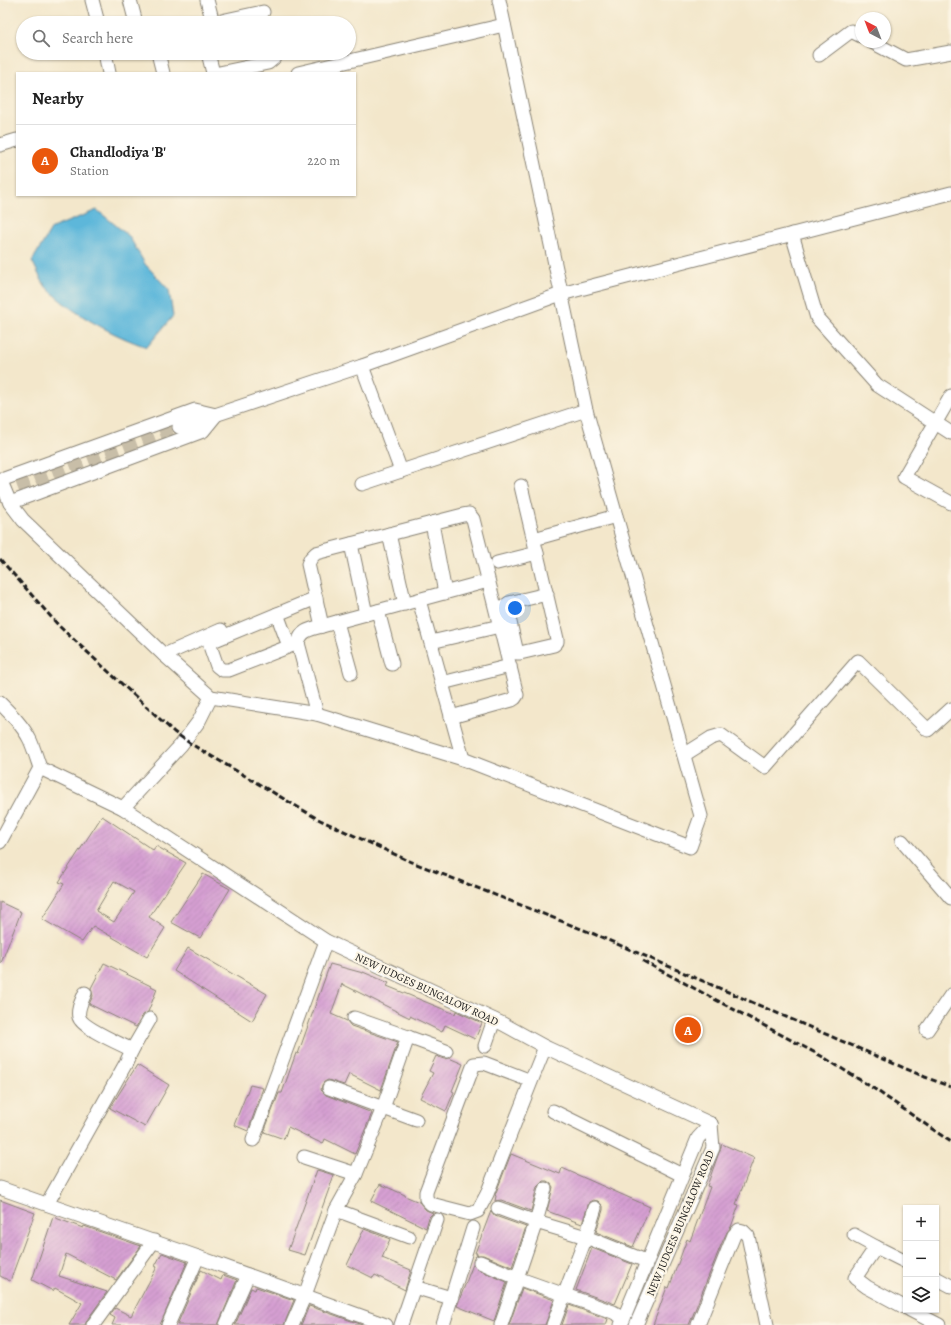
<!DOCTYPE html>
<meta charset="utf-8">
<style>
:root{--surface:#fff;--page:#f6f6f6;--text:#222;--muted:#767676;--line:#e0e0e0;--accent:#ea580c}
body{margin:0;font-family:Alegreya,serif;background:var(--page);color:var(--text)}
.controls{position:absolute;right:12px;bottom:12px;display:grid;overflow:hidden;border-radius:0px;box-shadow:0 1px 3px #0004}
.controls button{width:36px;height:36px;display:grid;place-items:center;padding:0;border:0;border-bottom:1px solid var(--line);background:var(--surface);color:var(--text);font:20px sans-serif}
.compass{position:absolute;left:855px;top:12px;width:36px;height:36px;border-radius:50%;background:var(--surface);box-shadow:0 1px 3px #0004;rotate:318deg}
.you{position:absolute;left:515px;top:608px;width:14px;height:14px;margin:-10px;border:3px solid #fff;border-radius:50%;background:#1a73e8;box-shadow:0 0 0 6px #1a73e833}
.badge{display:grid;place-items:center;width:26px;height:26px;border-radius:50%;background:var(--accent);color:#fff;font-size:13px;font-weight:700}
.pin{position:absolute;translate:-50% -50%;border:2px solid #fff;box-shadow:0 1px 4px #0006}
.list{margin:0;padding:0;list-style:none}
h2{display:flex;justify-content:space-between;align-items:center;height:52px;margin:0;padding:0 16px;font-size:17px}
h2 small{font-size:13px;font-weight:400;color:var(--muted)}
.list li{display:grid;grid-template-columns:26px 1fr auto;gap:12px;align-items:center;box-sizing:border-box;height:72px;padding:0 16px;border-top:1px solid var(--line)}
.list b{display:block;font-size:15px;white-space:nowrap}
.list p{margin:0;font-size:13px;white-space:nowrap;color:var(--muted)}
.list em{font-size:13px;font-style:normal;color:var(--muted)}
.icon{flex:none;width:22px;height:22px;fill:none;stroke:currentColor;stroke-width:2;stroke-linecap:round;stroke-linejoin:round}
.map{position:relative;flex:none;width:951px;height:1325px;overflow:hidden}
.search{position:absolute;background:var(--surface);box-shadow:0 1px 3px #0004;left:16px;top:16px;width:340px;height:44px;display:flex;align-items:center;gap:10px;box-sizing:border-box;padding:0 14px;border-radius:22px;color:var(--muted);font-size:15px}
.panel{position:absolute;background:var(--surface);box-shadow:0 1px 3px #0004;left:16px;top:72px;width:340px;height:124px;border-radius:0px}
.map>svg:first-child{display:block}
.water{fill:#5db7da;stroke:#3c6a7b}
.building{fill:url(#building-hatch);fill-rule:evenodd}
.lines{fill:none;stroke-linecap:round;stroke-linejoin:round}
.minor-tunnel{stroke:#c8bea8;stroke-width:13;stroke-dasharray:13 6;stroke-linecap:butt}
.minor-casing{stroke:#888274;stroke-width:15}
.minor{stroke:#fff;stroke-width:13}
.rail{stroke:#1c1c1c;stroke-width:3;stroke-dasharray:6 3;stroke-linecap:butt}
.labels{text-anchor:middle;stroke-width:4;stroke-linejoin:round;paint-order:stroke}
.street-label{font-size:11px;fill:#1c1c1c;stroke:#fcf5e5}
</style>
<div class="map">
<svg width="951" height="1325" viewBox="0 0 951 1325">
<defs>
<pattern id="building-hatch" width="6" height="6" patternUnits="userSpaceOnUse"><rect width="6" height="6" fill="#d59fd2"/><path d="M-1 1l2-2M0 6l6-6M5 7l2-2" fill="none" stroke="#b688b4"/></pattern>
</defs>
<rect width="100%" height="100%" fill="#fcf5e5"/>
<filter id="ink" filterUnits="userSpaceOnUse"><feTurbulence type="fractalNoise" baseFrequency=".025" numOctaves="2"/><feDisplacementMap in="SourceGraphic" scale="8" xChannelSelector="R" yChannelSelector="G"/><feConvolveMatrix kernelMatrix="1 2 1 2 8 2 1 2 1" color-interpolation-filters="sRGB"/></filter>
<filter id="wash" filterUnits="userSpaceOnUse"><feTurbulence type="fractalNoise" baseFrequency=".012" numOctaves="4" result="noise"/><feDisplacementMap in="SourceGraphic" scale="16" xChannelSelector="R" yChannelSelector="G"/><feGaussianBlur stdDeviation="0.9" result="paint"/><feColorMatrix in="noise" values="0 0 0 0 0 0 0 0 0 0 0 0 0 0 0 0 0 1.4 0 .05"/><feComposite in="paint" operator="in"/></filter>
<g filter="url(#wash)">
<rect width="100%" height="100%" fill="#f3e7cb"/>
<path class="water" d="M 97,210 L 129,236 L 145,264 L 169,290 L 173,316 L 147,347 C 116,337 69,312 47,288 C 41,281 37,270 32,261 L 52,228 Z"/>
<g id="blocks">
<g class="building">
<path d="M 102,816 L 153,850 L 156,846 L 186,863 L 149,917 L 165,928 L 147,957 L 93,926 L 82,942 L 42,919 L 64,884 L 59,882 ZM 114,881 L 134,892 L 114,922 L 96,911 Z"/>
<polygon points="203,874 230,889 200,938 171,922"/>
<polygon points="0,902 21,912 1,963 0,963"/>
<polygon points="188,948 267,994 252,1021 174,971"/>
<polygon points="104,963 157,989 148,1012 143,1015 136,1027 89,1004 93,996 91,988"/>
<polygon points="330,964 363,973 363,972 389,983 387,986 455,1014 456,1011 482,1023 475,1039 445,1025 442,1032 410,1016 410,1018 342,984 331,1014 347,1021 351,1026 398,1042 381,1090 349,1074 344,1085 328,1080 324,1082 322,1085 321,1090 326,1095 372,1113 355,1154 325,1139 323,1144 288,1127 284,1139 264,1132 279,1093 282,1093 296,1053 298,1054"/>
<polygon points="436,1056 444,1059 449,1058 463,1064 452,1091 454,1092 446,1111 420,1098 433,1073 429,1071"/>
<polygon points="137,1065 169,1085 145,1127 110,1108"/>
<polygon points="250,1085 263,1088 248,1131 234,1125"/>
<polygon points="722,1144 754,1158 736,1204 739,1205 731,1227 727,1232 721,1245 689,1325 653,1325 667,1287 669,1288 687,1239 690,1241 710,1187 707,1186"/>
<polygon points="511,1154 560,1174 562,1168 650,1207 633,1247 596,1232 603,1210 603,1206 598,1201 593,1200 589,1202 582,1224 547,1211 553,1187 551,1184 547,1181 543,1181 537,1187 531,1211 501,1200 495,1201 496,1196 495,1195"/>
<polygon points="317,1170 334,1175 305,1255 288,1250"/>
<polygon points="380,1184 405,1195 405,1196 419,1202 426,1210 433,1213 429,1217 426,1228 371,1201"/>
<polygon points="0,1200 35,1213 10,1281 0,1276"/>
<polygon points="491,1211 495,1216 526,1227 512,1267 483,1255 476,1255 477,1253 475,1253"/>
<polygon points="53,1217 83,1228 84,1226 141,1246 116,1280 66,1254 59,1276 107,1292 87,1320 85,1325 69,1325 82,1303 55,1288 53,1291 32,1280"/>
<polygon points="364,1229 390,1239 382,1258 411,1270 405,1290 375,1275 373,1278 347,1265"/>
<polygon points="592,1248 632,1264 615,1304 576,1290"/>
<polygon points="162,1253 187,1262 160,1325 112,1325 115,1318 110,1315 115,1308 131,1316 157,1267 155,1266"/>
<polygon points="473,1264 477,1269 507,1282 494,1321 457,1306"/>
<polygon points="201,1270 221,1280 223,1275 237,1280 218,1325 177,1325"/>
<polygon points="256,1287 294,1300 284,1325 235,1325 251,1288 255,1290"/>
<polygon points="522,1288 554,1300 545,1325 509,1325"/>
<polygon points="569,1305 608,1319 606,1325 562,1325"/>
<polygon points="309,1306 360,1324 362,1325 301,1325"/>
</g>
</g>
</g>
<g filter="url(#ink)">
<use href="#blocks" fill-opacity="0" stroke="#888274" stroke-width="1"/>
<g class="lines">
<polyline class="minor-tunnel" points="0,495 179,427"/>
<defs>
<g id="minor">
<polyline points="92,0 98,23"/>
<polyline points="130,0 136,23"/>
<polyline points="207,0 213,23"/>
<polyline points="212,23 263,12"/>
<polyline points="872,42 906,60 951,52"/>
<polyline points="105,53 109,73"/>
<polyline points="158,53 163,73"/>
<polyline points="208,53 213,73"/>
<polyline points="819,55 851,31 861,36"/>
<polyline points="219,73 268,63 274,58 273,53"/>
<polyline points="298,73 504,25"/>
<polyline points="0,145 17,140"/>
<polyline points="792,234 817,318 877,385 951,433"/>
<polyline points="362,366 401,471"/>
<polyline points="951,396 904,477 951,503"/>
<polyline points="179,427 362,366 561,294 951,193"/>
<polyline points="0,479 10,503 23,520 164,655 211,697 317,714 463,759 690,847 701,816 586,410 499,0"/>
<polyline points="1,480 195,410 216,415 203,431 10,503"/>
<polyline points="362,484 586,410"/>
<polyline points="521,486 557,639 557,642 554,645 520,653 517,653 506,605 509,603 547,594"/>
<polyline points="432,523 445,593"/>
<polyline points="389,534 405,604"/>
<polyline points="534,539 616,516"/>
<polyline points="351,544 366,614"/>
<polyline points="497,563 537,553"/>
<polyline points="419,600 463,759"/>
<polyline points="378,611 392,664"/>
<polyline points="277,614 289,646"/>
<polyline points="337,622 351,673"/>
<polyline points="322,626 488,581"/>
<polyline points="431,642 500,626"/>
<polyline points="298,643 229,670 222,670 217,666 210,646 211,643 215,640 316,598"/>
<polyline points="164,655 221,630"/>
<polyline points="442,683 510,666"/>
<path d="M 0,703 C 11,714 23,726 30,740 C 34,749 37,759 40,768"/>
<path d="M 317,714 L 298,643 C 301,630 311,629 322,626 L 308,564 L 311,558 L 316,553 L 463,515 L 469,514 L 473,519 L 517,695 L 515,698 L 512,700 L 451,717"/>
<polyline points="684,755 711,738 721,735 765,767 858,661 928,730 951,709"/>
<polyline points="123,808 181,745 199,721 211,697"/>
<polyline points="902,841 951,898"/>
<polyline points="0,842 40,768 123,808 326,941 503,1024 545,1047 711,1124"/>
<polyline points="354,1018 408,1037"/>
<polyline points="927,1030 951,995"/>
<polyline points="485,1046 494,1020"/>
<polyline points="132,1050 150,1019"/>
<path d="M 531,1081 L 484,1063 L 474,1064 L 426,1192 L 426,1199 L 431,1204 L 470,1214 L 478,1211 L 487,1194 C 506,1145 525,1096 545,1047"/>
<polyline points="329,1088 416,1120"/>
<polyline points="553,1111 682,1175"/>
<polyline points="253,1140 326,941"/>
<polyline points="304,1157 356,1174"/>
<polyline points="0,1188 198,1257 386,1325"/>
<path d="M 47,1204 L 126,1063 L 132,1050 C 121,1044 82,1028 79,1017 C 77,1009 82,1001 85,993"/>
<polyline points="498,1208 536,1222 545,1189"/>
<polyline points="336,1210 409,1237"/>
<polyline points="854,1235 876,1247"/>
<polyline points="480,1262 517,1278 501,1325"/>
<polyline points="906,1262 876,1247 855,1278 867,1287 906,1308"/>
<polyline points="936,1278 951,1286"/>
<polyline points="414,1287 451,1298"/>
<polyline points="910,1310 939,1325"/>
<polyline points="624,1318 613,1312 517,1278 536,1222 586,1237 646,1261"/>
<polyline points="93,1325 154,1241"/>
<polyline points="168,1325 198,1257"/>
<polyline points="226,1325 248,1275"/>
<polyline points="292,1325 305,1295 336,1210 356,1174 383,1108 408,1037 446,1051"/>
<polyline points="401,1325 437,1220"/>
<polyline points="443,1325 473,1228"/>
<polyline points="553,1325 586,1237 595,1208"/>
<polyline points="621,1325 698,1138 711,1124"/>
<polyline points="636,1325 713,1148 711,1124"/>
<polyline points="698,1325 734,1235 739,1230 743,1231 748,1236 767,1325"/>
</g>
</defs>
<use href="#minor" class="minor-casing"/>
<use href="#minor" class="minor"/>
<g class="rail">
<polyline points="0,559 59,626 174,732 191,744 318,819 409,861 594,934 925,1077 951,1087"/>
<polyline points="643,961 823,1057 876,1090 951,1142"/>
</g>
</g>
</g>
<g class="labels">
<g class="street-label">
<text transform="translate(427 989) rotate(25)" y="4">NEW JUDGES BUNGALOW ROAD</text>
<text transform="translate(680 1223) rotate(-67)" y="4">NEW JUDGES BUNGALOW ROAD</text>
</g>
</g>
</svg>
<div class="controls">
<button>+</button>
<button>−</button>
<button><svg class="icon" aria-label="layers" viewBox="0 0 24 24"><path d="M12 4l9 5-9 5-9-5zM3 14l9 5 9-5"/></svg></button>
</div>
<svg class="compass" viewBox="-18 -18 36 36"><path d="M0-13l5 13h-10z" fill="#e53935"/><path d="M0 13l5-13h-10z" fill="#767676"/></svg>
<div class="you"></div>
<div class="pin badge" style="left:688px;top:1030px">A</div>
<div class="search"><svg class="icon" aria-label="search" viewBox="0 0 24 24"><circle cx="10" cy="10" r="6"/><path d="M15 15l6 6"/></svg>Search here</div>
<section class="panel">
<h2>Nearby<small></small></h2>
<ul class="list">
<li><span class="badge">A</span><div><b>Chandlodiya 'B'</b><p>Station</p></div><em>220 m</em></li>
</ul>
</section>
</div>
